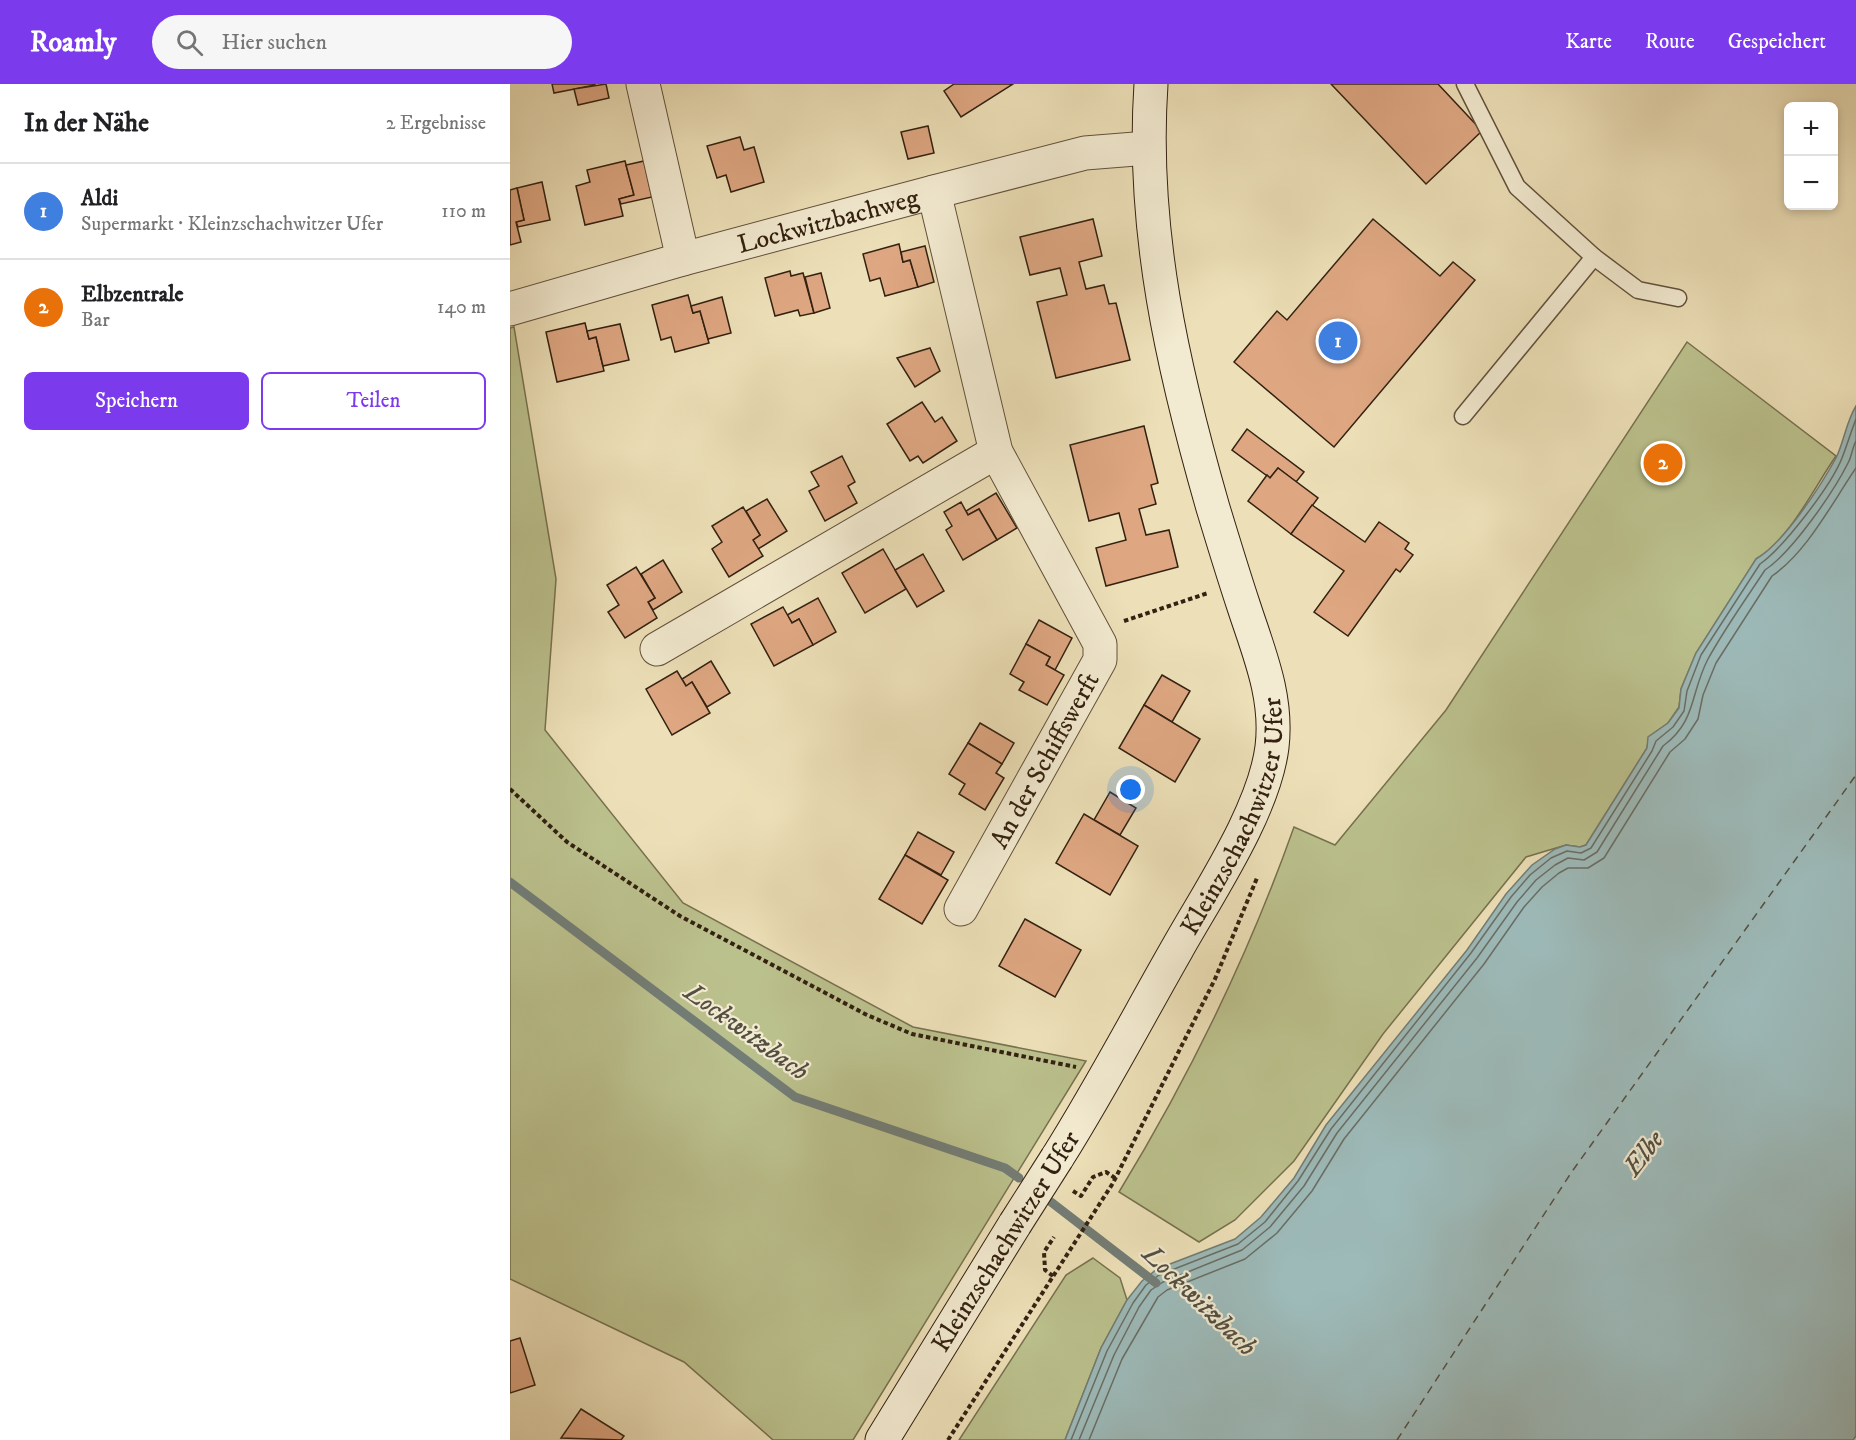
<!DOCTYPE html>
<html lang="de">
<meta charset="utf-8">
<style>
:root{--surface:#fff;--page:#f6f6f6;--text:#202124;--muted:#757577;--line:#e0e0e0;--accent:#7c3aed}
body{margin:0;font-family:"IM FELL DW Pica",serif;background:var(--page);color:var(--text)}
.controls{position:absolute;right:18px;top:18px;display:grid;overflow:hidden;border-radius:9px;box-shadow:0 3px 9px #0003}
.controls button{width:54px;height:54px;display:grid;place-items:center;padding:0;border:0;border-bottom:2px solid var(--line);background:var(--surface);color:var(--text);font:30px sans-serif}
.you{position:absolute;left:621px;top:706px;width:21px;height:21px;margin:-15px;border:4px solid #fff;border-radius:50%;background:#1a73e8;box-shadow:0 0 0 9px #1a73e833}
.badge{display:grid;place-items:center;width:39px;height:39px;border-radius:50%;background:var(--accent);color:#fff;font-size:20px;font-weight:700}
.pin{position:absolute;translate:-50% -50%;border:3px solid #fff;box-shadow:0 2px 6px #0006}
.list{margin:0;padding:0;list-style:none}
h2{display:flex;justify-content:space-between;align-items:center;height:78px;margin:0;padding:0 24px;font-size:26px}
h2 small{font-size:20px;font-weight:400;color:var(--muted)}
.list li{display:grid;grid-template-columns:39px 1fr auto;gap:18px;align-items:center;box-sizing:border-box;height:96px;padding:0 24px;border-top:2px solid var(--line)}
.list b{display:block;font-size:22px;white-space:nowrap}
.list p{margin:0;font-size:20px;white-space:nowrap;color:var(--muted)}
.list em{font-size:20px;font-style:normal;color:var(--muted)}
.actions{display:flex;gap:12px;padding:18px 24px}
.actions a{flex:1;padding:14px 0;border:2px solid var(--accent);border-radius:9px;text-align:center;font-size:21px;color:var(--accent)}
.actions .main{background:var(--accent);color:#fff}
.icon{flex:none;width:33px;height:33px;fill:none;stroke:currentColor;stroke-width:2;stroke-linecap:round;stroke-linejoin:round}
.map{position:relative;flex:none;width:1346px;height:1356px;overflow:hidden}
header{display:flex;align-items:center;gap:36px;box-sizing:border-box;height:84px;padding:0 30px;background:var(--accent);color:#fff}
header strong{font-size:28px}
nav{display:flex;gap:33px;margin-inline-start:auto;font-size:21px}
.search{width:420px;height:54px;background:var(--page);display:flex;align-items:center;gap:15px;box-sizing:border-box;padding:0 21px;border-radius:33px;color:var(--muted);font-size:22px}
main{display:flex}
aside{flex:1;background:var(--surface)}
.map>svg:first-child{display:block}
.green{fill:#bbc18d;stroke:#77714f;stroke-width:1.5}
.water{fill:#9dbab9;stroke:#737d76;stroke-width:1.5}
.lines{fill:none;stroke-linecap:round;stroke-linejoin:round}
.shore{stroke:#686e65;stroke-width:1.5}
.stream{stroke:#737d76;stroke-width:9}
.ferry{stroke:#534f43;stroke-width:1.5;stroke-dasharray:8 6;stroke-linecap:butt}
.building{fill:#dea782;stroke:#332111;stroke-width:1.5}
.lane-casing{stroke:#62513b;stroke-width:19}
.street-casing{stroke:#62513b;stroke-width:35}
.secondary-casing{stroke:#332111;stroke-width:35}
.path{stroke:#332111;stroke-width:4;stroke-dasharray:4.5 3;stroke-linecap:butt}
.lane{stroke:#f3ebd1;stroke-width:16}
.street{stroke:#f3ebd1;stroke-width:33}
.secondary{stroke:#f3ebd1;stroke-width:33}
.secondary-bridge-casing{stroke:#332111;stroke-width:35;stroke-linecap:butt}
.secondary-bridge{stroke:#f3ebd1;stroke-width:33}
.labels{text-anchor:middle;stroke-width:4.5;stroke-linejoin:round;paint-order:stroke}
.street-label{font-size:26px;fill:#332111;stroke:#f3ebd1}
.water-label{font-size:27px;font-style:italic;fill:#534f43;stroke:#f3ebd1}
</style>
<header>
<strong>Roamly</strong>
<div class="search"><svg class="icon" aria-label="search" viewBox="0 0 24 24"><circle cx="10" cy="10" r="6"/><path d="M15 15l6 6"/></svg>Hier suchen</div>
<nav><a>Karte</a><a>Route</a><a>Gespeichert</a></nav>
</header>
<main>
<aside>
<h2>In der Nähe<small>2 Ergebnisse</small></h2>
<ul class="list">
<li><span class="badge" style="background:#3f7fe0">1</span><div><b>Aldi</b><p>Supermarkt · Kleinzschachwitzer Ufer</p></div><em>110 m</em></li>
<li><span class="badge" style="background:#e8710a">2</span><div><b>Elbzentrale</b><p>Bar</p></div><em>140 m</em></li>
</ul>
<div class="actions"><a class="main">Speichern</a><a>Teilen</a></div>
</aside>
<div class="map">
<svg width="1346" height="1356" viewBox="0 0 1346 1356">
<rect width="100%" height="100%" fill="#ede0b8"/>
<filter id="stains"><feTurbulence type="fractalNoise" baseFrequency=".00333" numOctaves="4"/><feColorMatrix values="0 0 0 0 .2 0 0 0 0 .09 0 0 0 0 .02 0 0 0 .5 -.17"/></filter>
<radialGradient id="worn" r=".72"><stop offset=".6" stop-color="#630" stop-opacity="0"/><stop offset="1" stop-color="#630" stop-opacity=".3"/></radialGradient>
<g class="green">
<polygon points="4,243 46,495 35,646 173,819 403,943 576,977 343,1356 263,1356 174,1278 0,1195 0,244"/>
<path d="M 1177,258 L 1326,372 C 1303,405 1280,455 1246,475 L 1186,569 L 1171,605 L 1169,623 L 1158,639 L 1139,653 L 1137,664 L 1076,761 L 1070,763 L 1056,761 L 1016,773 L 873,950 L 784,1077 L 725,1136 L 689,1158 L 609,1108 C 679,993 739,870 784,743 L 825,761 L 936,626 Z"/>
<polygon points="583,1174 610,1194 617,1216 591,1264 555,1356 449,1356 556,1191"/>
</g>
<path class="water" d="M 1346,322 L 1346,1352 L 1343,1356 L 555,1356 L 591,1264 L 617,1216 L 632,1197 L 647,1185 L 725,1155 L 751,1133 L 784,1094 L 816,1041 L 957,866 L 996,810 L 1022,781 L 1045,765 L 1056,761 L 1070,763 L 1076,761 L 1137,664 L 1138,653 L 1158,639 L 1169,624 L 1171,605 L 1186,569 L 1246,475 C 1273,460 1310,403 1326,374 C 1334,358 1336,338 1346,322 Z"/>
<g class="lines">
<g class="shore">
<path d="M 561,1356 L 597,1267 L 623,1219 L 636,1201 L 649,1191 L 728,1160 L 755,1138 L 788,1097 L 821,1045 L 961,869 L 1001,813 L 1020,791 L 1041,774 L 1057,767 L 1071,769 L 1081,764 L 1142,667 L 1146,657 L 1163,643 L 1174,627 L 1177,607 L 1191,571 L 1250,480 C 1273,464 1321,402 1332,374 C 1337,361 1341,348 1346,335"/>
<path d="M 569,1356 L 604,1271 L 629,1223 L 641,1206 L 653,1198 L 732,1166 L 760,1143 L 794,1102 L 827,1049 L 967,874 L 1007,818 L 1026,796 L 1045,781 L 1058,774 L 1074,776 L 1087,768 L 1153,662 C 1187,637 1180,609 1198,575 C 1215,544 1236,515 1255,486 C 1282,468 1323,409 1338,379 C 1342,372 1342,364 1346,357"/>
<path d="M 579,1356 L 612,1275 L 648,1213 L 657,1206 L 735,1175 L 767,1149 L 802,1107 L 834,1055 L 974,880 L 1014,823 L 1032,803 L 1049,789 L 1058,784 L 1078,784 L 1094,774 L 1160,668 L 1175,655 L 1188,635 L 1193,611 L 1206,579 L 1262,492 C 1297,468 1322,419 1346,384"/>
</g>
<g class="stream">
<polyline points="0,798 285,1013 495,1084 509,1094"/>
<polyline points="541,1118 646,1199"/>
</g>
<polyline class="ferry" points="887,1356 1061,1089 1346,691"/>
</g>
<g class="building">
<polygon points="42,0 85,0 85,1 44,9"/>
<polygon points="96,0 99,14 68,21 64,5"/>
<polygon points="444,0 503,0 451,33 434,7"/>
<polygon points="821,0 928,0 972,47 916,100"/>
<polygon points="418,42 424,69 398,75 391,48"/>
<polygon points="230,53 234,66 244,63 254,98 221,108 216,91 207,94 197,62"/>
<polygon points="115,77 124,111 109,115 113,132 75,141 66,102 80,98 77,86"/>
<polygon points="134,77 142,113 111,120 109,115 124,111 116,81"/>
<polygon points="32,98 40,136 8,143 6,138 14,136 7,104"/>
<polygon points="7,104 14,136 6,138 11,158 0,161 0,106"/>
<polygon points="583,135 592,172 569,178 576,205 594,201 599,220 606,219 620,276 546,294 527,218 557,211 550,184 520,191 510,153"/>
<polygon points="863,135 930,192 943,178 965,196 824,363 724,278 767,227 777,236"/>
<polygon points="389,160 393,178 400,176 408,203 375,212 370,194 360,197 353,170"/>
<polygon points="415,162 424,198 408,203 400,176 393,178 391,168"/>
<polygon points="280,187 281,192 293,189 304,229 290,232 288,226 265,232 255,194"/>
<polygon points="311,189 320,224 304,229 295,193"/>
<polygon points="178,211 183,229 190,227 199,259 165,268 161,253 151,256 142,221"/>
<polygon points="212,213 221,249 198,255 190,227 183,229 181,222"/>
<polygon points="75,239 79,255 86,253 94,287 47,298 36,248"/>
<polygon points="110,240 119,276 93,282 86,253 79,255 77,247"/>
<polygon points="420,264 430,287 405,303 387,274"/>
<polygon points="412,318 425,338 432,333 447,357 413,379 408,372 400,377 377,340"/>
<polygon points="634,342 648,399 641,401 646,420 629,425 636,451 659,446 668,483 596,502 586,464 616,456 609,429 579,437 560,361"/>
<polygon points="737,345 794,388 786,398 768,384 760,394 722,366"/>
<polygon points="332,372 345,398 338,402 347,419 315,437 299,407 309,402 301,388"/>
<polygon points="768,384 808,414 781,450 738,417 757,391 760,394"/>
<polygon points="486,409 507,444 487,456 469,425 458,431 456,427"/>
<polygon points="257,415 277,447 248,465 243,456 250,451 236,427"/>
<polygon points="451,418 458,431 469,425 487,456 453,476 436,446 442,442 434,428"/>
<polygon points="802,421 855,458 869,438 899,459 895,465 903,471 890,488 886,485 838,552 804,528 834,487 781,450"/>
<polygon points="233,423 250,451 243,456 253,472 219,493 202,465 212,458 202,442"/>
<polygon points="373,465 396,505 355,529 332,489"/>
<polygon points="413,470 434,507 407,523 385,486"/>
<polygon points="153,476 172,508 143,526 138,518 145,514 131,490"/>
<polygon points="126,483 145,514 138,518 147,534 115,554 98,528 109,521 97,501"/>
<polygon points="308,514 326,548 303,561 289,535 282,539 277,531"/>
<polygon points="273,523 282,539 289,535 303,561 264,582 241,540"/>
<polygon points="529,536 562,554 545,586 536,581 540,573 516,560"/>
<polygon points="516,560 540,573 536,581 554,591 537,621 509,606 514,598 500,590"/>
<polygon points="201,577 220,609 197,623 182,598 176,602 172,595"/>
<polygon points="167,587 176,602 182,598 200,629 162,651 136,605"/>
<polygon points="652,591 680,607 662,638 634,621"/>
<polygon points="634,621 690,655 665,698 609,664"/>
<polygon points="470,639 504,659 492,680 458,659"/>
<polygon points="458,659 492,680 486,689 494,694 475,726 449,710 455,700 439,690"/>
<polygon points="600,708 626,724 610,751 584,736"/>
<polygon points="574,730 628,762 600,811 546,779"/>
<polygon points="408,748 444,768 431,791 395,771"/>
<polygon points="395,771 438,796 412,840 369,815"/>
<polygon points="515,835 571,866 545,913 489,882"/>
<polygon points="10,1254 25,1301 0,1309 0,1257"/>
<polygon points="71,1325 114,1352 111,1356 51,1354"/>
</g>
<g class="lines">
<defs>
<g id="lane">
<polyline points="955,0 1007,103 1084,173 1128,206 1168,214"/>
<polyline points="953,332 1084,173"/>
</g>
<g id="street">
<polyline points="133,0 173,175"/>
<polyline points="424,108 486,368 590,560 590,576 451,825"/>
<path id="s1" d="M 0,225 L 173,175 L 424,108 L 575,69 L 638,64"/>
<polyline points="147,565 486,368"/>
</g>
<g id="secondary">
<path id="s2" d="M 547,1074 C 590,1006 627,935 667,865 C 699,808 754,727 762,663 C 768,613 749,569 734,523 C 723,490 713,457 703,424 C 663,285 631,146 641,0"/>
<polyline points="372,1356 505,1140"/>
</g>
</defs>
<use href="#lane" class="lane-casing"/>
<use href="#street" class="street-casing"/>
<use href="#secondary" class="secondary-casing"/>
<g class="path">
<polyline points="614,537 698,509"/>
<polyline points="0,705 57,758 170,832 357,931 402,950 566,983"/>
<polyline points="563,1107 571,1112 583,1093 596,1088 605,1094"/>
<polyline points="543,1192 535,1186 534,1168 544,1153"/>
<polyline points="438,1356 603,1099 705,895 747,794"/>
</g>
<use href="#lane" class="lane"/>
<use href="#street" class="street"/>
<use href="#secondary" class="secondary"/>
<defs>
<polyline id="secondary-bridge" points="505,1140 547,1074"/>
</defs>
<use href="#secondary-bridge" class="secondary-bridge-casing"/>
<use href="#secondary-bridge" class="secondary-bridge"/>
</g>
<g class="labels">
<g class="street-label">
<text dy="9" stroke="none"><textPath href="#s1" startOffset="330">Lockwitzbachweg</textPath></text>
<text transform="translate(534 676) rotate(-61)" y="9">An der Schiffswerft</text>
<text dy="9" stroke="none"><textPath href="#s2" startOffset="388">Kleinzschachwitzer Ufer</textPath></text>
<text transform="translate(495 1157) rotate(-58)" y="9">Kleinzschachwitzer Ufer</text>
</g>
<g class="water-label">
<text transform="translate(237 947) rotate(36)" y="9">Lockwitzbach</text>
<text transform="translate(1133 1069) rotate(-53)" y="9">Elbe</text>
<text transform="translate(690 1216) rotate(44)" y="9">Lockwitzbach</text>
</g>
</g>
<rect width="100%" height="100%" filter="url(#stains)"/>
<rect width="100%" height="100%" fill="url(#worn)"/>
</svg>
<div class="controls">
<button>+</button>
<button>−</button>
</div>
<div class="you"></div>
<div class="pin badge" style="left:828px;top:257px;background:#3f7fe0">1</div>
<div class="pin badge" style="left:1153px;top:379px;background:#e8710a">2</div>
</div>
</main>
